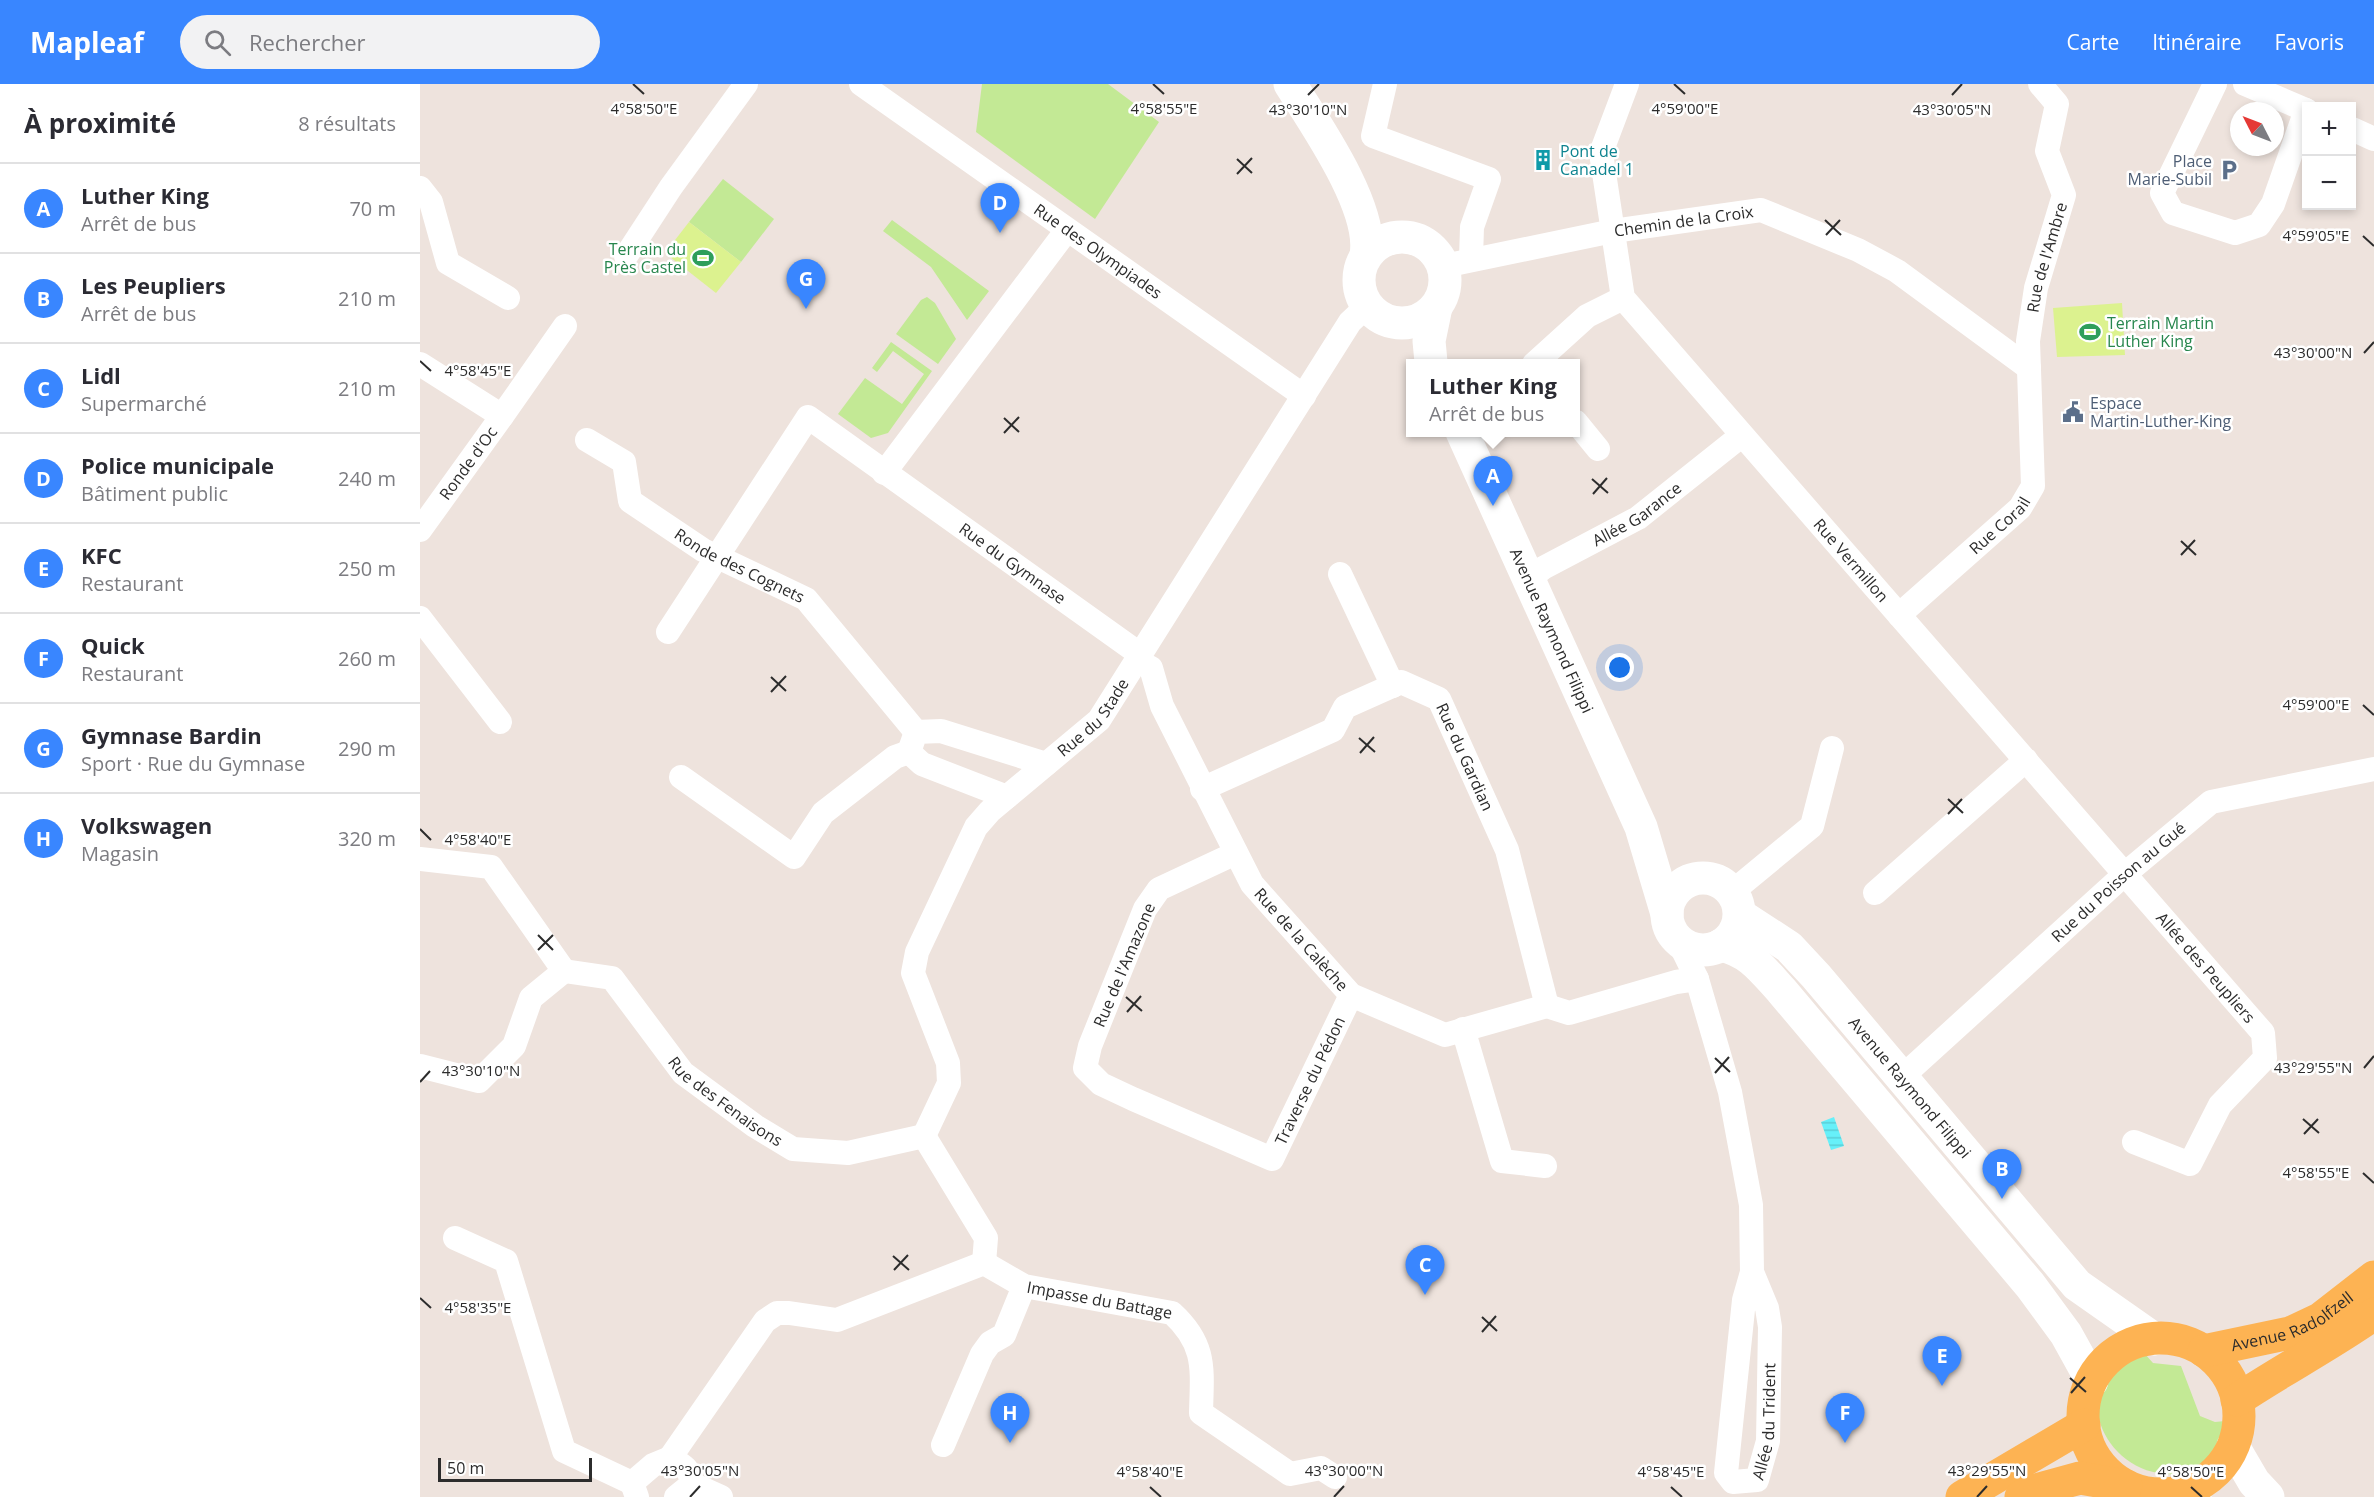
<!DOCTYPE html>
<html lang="fr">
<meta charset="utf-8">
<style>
:root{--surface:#fff;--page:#f2f2f3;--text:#2b2b33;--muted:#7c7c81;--line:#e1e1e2;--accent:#3986ff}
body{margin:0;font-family:"Open Sans",sans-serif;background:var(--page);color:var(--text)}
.controls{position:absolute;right:18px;top:18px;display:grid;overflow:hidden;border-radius:0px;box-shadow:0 3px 9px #0003}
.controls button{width:54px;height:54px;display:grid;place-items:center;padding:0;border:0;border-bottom:2px solid var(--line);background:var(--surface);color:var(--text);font:30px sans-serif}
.compass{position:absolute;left:1810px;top:18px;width:54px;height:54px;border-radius:50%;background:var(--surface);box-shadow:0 3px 9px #0003;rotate:312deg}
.scale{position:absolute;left:18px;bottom:15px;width:154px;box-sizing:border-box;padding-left:6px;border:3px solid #2c2c2c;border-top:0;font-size:16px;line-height:21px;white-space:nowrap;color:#2c2c2c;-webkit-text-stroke:4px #fff;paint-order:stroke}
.you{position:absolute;left:1200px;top:584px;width:21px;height:21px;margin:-15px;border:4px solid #fff;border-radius:50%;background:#1a73e8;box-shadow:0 0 0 9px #1a73e833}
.badge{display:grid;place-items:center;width:39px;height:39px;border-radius:50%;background:var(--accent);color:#fff;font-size:20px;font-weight:700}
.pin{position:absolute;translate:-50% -50px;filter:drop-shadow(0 2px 3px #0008)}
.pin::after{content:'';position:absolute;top:32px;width:21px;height:18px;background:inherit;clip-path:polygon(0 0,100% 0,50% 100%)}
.popup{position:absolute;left:986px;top:275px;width:174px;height:78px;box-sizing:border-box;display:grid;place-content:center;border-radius:0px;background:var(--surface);filter:drop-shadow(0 2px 4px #0005);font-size:20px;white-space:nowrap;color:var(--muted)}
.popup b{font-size:22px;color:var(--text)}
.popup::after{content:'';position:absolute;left:50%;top:100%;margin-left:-12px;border:12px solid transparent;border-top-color:var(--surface)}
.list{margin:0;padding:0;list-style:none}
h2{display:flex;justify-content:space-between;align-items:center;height:78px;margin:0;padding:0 24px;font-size:26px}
h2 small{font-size:20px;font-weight:400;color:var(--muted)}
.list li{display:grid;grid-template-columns:39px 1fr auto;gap:18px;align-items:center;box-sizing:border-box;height:90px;padding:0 24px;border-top:2px solid var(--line)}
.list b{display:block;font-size:22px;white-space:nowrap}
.list p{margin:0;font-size:20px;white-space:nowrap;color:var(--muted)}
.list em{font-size:20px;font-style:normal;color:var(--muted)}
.icon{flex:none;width:33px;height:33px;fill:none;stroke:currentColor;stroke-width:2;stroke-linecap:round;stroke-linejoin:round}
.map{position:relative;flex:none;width:1954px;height:1413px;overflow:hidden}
header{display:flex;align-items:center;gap:36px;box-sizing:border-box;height:84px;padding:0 30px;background:var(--accent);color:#fff}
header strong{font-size:28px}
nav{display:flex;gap:33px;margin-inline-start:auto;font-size:21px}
.search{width:420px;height:54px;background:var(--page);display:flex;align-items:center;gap:15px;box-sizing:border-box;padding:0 21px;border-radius:33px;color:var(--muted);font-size:22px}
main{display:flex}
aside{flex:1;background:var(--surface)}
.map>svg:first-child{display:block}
.grass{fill:#c3e995}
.pitch{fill:#dcf28f}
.water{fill:url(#water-rules)}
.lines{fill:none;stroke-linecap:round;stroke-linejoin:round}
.minor{stroke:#fff;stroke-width:24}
.secondary{stroke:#fff;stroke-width:33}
.primary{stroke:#fdb353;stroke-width:33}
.ticks{fill:none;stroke:#2c2c2c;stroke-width:2}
.labels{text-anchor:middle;stroke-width:5;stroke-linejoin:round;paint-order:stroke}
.culture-label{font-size:16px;fill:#0d838f;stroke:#fff;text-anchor:start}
.service-label{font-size:16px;fill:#4e5e75;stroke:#fff;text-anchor:end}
.street-label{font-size:16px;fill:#2c2c2c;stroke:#fff}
.leisure-label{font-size:16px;fill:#27864d;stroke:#fff;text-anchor:end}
.ticks-label{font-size:15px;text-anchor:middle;fill:#2c2c2c;stroke:#fff;stroke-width:5;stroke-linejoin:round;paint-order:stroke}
</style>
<header>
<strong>Mapleaf</strong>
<div class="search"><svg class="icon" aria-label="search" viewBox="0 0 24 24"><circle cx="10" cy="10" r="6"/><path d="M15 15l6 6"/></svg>Rechercher</div>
<nav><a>Carte</a><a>Itinéraire</a><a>Favoris</a></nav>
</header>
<main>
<aside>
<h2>À proximité<small>8 résultats</small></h2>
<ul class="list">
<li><span class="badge">A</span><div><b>Luther King</b><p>Arrêt de bus</p></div><em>70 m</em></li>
<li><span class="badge">B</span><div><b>Les Peupliers</b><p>Arrêt de bus</p></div><em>210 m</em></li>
<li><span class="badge">C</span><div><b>Lidl</b><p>Supermarché</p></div><em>210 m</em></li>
<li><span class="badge">D</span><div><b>Police municipale</b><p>Bâtiment public</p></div><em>240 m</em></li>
<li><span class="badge">E</span><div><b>KFC</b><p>Restaurant</p></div><em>250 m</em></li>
<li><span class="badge">F</span><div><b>Quick</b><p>Restaurant</p></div><em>260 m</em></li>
<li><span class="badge">G</span><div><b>Gymnase Bardin</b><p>Sport · Rue du Gymnase</p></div><em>290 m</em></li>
<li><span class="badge">H</span><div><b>Volkswagen</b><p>Magasin</p></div><em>320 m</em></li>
</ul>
</aside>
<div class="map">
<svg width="1954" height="1413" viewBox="0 0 1954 1413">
<defs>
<pattern id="water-rules" width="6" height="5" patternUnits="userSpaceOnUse" patternTransform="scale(1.5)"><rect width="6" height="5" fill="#67f0f9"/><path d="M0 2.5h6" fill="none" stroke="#5aced6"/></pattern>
</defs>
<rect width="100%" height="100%" fill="#eee3dd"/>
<g class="grass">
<polygon points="562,0 688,0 739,38 675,135 556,48"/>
<polygon points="303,95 354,135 321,178 269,138"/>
<polygon points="472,136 569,207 547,236 511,183 463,147"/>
<polygon points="507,213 515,219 536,255 518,280 476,250 501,216"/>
<polygon points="471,258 512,287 468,349 451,354 418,330 445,294 482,320 504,290 473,267 457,288 452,284"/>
<path d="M 1724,1269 L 1733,1279 L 1761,1282 L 1780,1332 L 1795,1338 L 1805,1337 C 1802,1357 1792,1375 1775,1386 C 1696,1413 1630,1301 1724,1269 Z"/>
</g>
<g class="pitch">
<polygon points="269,138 321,178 296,209 245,169"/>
<polygon points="1702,219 1705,271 1637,273 1633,224"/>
</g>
<polygon class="water" points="1414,1033 1424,1062 1411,1066 1401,1038"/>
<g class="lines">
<g class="minor">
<path id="s1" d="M 441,0 L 884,312"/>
<polyline points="965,0 953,52 1069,95 1052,143 1051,175"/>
<path id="s2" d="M 1207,0 L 1181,69 L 1203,214 L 1843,949 L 1845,974 L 1800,1021 L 1770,1080 L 1714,1058"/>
<polyline points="1795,0 1742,109 1753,129 1815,149 1839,141 1853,120 1886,26"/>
<polyline points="1825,0 1886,26"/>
<polyline points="1932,45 1954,55"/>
<polyline points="0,104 11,118 28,179 88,214"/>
<polyline points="206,172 251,103 326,0"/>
<path id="s3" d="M 1024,182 L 1193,147 L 1341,126 L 1438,166 L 1477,187 L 1609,284"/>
<polyline points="0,280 82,332 0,446"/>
<polyline points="1114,280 1167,232 1203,214"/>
<polyline points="82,332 145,242"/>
<polyline points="1156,338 1178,365"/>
<path id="s4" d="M 167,356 L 204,378 L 210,417 L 283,466 L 386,515 L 496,648"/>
<polyline points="464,389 647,146"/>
<polyline points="920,490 973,602"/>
<path id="s5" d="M 1107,497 L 1123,484 L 1218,434 L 1321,352"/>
<path id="s6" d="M 1479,531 L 1600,424 L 1613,402 L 1608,257 L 1616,204 L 1644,111 L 1627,67 L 1637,20 L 1620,0"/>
<polyline points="0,534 80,638"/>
<path id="s7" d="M 248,548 L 388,333 L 721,571"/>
<path id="s8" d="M 718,577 L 731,584 L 742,622 L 832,800 L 931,911 L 1025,951 L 1127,922 L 1149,929 L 1256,898 L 1277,895"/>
<polyline points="261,693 374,773 403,729 475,673 489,668"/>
<path id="s9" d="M 782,705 L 913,646 L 925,623 L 981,598 L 1019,615 L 1087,766 L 1127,922"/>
<polyline points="587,713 502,680 489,668 496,648 521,647 626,680"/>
<path id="s10" d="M 816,769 L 739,805 L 725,825 L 670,962 L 665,984 L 681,1000 L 713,1015 L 852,1075 L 931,911"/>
<polyline points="0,775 71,783 144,887 111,914 94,962 59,997 0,982"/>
<polyline points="1312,808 1392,742 1412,664"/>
<polyline points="1455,809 1606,676"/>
<path id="s11" d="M 1259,858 L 1277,895 L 1310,1008 L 1331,1121 L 1332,1188 L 1324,1216 L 1306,1389 L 1313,1398 L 1337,1396 L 1348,1357 L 1350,1243 L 1347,1224 L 1332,1188"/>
<path id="s12" d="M 144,887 L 192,894 L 263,989 L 335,1042 L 373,1065 L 428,1069 L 504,1052 L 566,1154 L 564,1179"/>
<polyline points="1043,945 1082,1077 1125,1082"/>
<path id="s13" d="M 1483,992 L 1706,789 L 1791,718 L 1954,685"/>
<path id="s14" d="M 504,1052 L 529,999 L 528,979 L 493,889 L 497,868 L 556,743 L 570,727 L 679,636 L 930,238 L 947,222"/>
<polyline points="35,1154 86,1177 144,1367 212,1399"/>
<path id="s15" d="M 564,1179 L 604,1202 L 752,1229 C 787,1261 782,1286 781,1329 L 870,1390 L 901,1384 L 915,1393"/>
<polyline points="523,1361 562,1270 570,1259 584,1251 604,1202"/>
<polyline points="250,1374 345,1237 357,1229 369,1229 417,1236 564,1179"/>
<polyline points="272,1400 301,1413"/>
<path d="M 217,1413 L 212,1399 L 233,1381 L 250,1374 C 263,1381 270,1384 272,1400 L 256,1413"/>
</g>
<g class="secondary">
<path d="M 870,0 C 896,41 954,124 946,171"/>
<circle cx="982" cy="196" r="43"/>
<polyline points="1011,278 1009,257 1016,223"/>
<path id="s16" d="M 1042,348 L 1221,743 L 1247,830"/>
<circle cx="1283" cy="830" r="36"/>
<path id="s17" d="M 1320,831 L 1369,863 L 1396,892 L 1657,1201 L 1734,1255"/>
<path d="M 1301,861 C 1329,867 1342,885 1361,906 L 1610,1201 L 1646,1250 L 1672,1297"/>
<polyline points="1813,1362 1834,1398 1848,1413"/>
<polyline points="1760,1408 1775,1413"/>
</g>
<g class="primary">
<circle cx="1741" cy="1332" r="78"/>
<path id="s18" d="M 1784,1267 L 1870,1249 L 1900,1235 L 1954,1193"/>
<path d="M 1817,1316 C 1862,1286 1910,1261 1954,1230"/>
<polyline points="1542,1413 1664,1341"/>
<polyline points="1601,1413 1612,1407 1660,1394 1706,1402"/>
</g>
</g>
<path class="ticks" d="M 213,0 L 224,10M 733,0 L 744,10M 1254,0 L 1265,10M 888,11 L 899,0M 1532,11 L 1542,0M 817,75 L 832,89M 817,90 L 832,74M 1405,136 L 1421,151M 1406,151 L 1420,136M 1943,152 L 1954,162M 1944,269 L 1954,258M 0,277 L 11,287M 584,334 L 599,348M 584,349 L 599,333M 1172,395 L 1188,409M 1173,410 L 1187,394M 1761,457 L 1776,471M 1761,471 L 1775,456M 351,593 L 366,607M 351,608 L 366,592M 1943,621 L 1954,631M 939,654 L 955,668M 940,669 L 954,653M 1528,715 L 1543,729M 1528,730 L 1542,715M 0,745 L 11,756M 118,851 L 133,866M 118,866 L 133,851M 706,913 L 722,927M 707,928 L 721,912M 1295,974 L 1310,988M 1944,984 L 1954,972M 1295,989 L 1309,973M 0,998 L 10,987M 1883,1035 L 1899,1049M 1884,1050 L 1898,1035M 1943,1089 L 1954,1099M 473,1172 L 489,1186M 474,1186 L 488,1171M 0,1214 L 11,1224M 1062,1233 L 1077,1247M 1062,1248 L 1076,1232M 1650,1294 L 1666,1308M 1651,1309 L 1665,1293M 730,1403 L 741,1413M 1251,1403 L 1262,1413M 1771,1403 L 1782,1413M 270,1413 L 280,1402M 914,1413 L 924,1402M 1557,1413 L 1567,1402"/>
<defs>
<symbol id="building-bare" viewBox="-9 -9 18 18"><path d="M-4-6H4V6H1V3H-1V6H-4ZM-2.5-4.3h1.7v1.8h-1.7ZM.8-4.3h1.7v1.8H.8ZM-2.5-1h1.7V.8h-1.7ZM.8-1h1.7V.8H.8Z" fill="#0f9aa8" stroke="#fff" stroke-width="2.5" paint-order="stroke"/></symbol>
<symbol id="parking-bare" viewBox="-9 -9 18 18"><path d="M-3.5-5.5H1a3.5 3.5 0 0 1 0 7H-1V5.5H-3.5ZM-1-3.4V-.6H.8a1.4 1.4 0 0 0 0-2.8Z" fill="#5c6f8a" stroke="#fff" stroke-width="2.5" paint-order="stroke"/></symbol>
<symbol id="stadium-bare" viewBox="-9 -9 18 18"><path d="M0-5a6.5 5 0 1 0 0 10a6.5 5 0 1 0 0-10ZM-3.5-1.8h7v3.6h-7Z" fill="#2e9e5b" stroke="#fff" stroke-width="2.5" paint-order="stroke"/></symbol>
<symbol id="civic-bare" viewBox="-9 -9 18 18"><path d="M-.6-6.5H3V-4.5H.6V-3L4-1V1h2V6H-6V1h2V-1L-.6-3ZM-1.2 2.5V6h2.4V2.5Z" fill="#5c6f8a" stroke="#fff" stroke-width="2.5" paint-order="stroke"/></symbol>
</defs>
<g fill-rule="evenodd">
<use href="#building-bare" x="1108" y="61" width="30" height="30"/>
<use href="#parking-bare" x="1794" y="71" width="30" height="30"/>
<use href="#stadium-bare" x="268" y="159" width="30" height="30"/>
<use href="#stadium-bare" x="1655" y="233" width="30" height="30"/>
<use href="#civic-bare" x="1638" y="313" width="30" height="30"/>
</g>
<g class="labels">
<g class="culture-label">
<text x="1140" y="73">Pont de<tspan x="1140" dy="18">Canadel 1</tspan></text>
</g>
<g class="service-label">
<text x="1792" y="83">Place<tspan x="1792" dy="18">Marie-Subil</tspan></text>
<text x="1670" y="325" text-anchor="start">Espace<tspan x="1670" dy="18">Martin-Luther-King</tspan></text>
</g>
<g class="street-label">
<text dy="6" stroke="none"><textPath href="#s3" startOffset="244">Chemin de la Croix</textPath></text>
<text dy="6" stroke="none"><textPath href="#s1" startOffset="290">Rue des Olympiades</textPath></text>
<text dy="6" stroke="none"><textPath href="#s6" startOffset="418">Rue de l'Ambre</textPath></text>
<text transform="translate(48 379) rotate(-54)" y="6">Ronde d'Oc</text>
<text dy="6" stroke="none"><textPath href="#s5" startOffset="129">Allée Garance</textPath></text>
<text dy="6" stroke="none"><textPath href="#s6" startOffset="135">Rue Corail</textPath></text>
<text dy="6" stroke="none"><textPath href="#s2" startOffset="568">Rue Vermillon</textPath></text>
<text dy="6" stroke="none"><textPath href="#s7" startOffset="508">Rue du Gymnase</textPath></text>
<text dy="6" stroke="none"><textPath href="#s4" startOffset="210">Ronde des Cognets</textPath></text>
<text dy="6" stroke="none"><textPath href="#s16" startOffset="218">Avenue Raymond Filippi</textPath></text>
<text dy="6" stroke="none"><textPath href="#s14" startOffset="496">Rue du Stade</textPath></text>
<text dy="6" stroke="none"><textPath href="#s9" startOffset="336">Rue du Gardian</textPath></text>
<text dy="6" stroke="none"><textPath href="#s13" startOffset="290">Rue du Poisson au Gué</textPath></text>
<text dy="6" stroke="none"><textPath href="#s8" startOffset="328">Rue de la Calèche</textPath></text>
<text transform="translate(704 881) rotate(-67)" y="6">Rue de l'Amazone</text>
<text dy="6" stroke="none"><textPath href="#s2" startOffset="1108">Allée des Peupliers</textPath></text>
<text dy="6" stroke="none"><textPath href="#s10" startOffset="576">Traverse du Pédon</textPath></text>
<text dy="6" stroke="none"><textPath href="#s17" startOffset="244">Avenue Raymond Filippi</textPath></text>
<text dy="6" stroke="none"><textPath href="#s12" startOffset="218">Rue des Fenaisons</textPath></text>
<text dy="6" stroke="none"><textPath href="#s15" startOffset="123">Impasse du Battage</textPath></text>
<text dy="6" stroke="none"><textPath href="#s18" startOffset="94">Avenue Radolfzell</textPath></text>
<text dy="6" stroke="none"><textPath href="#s11" startOffset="639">Allée du Trident</textPath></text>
</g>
<g class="leisure-label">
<text x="266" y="171">Terrain du<tspan x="266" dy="18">Près Castel</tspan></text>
<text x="1687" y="245" text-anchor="start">Terrain Martin<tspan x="1687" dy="18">Luther King</tspan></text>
</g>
</g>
<g class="ticks-label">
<text x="224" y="30">4°58'50"E</text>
<text x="744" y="30">4°58'55"E</text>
<text x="1265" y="30">4°59'00"E</text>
<text x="888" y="31">43°30'10"N</text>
<text x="1532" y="31">43°30'05"N</text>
<text x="1896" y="157">4°59'05"E</text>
<text x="1893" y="274">43°30'00"N</text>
<text x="58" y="292">4°58'45"E</text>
<text x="1896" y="626">4°59'00"E</text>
<text x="58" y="761">4°58'40"E</text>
<text x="1893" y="989">43°29'55"N</text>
<text x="61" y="992">43°30'10"N</text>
<text x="1896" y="1094">4°58'55"E</text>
<text x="58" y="1229">4°58'35"E</text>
<text x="280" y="1392">43°30'05"N</text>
<text x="924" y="1392">43°30'00"N</text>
<text x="1567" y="1392">43°29'55"N</text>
<text x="730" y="1393">4°58'40"E</text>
<text x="1251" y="1393">4°58'45"E</text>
<text x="1771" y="1393">4°58'50"E</text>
</g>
</svg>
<div class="controls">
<button>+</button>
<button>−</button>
</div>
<svg class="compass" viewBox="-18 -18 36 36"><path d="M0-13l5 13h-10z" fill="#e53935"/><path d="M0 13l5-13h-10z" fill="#7c7c81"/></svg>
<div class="scale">50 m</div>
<div class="you"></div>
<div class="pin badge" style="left:1073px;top:422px">A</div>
<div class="popup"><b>Luther King</b>Arrêt de bus</div>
<div class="pin badge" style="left:1582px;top:1115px">B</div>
<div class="pin badge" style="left:1005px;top:1211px">C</div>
<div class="pin badge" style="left:580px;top:149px">D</div>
<div class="pin badge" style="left:1522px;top:1302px">E</div>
<div class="pin badge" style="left:1425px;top:1359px">F</div>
<div class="pin badge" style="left:386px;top:225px">G</div>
<div class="pin badge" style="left:590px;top:1359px">H</div>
</div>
</main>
